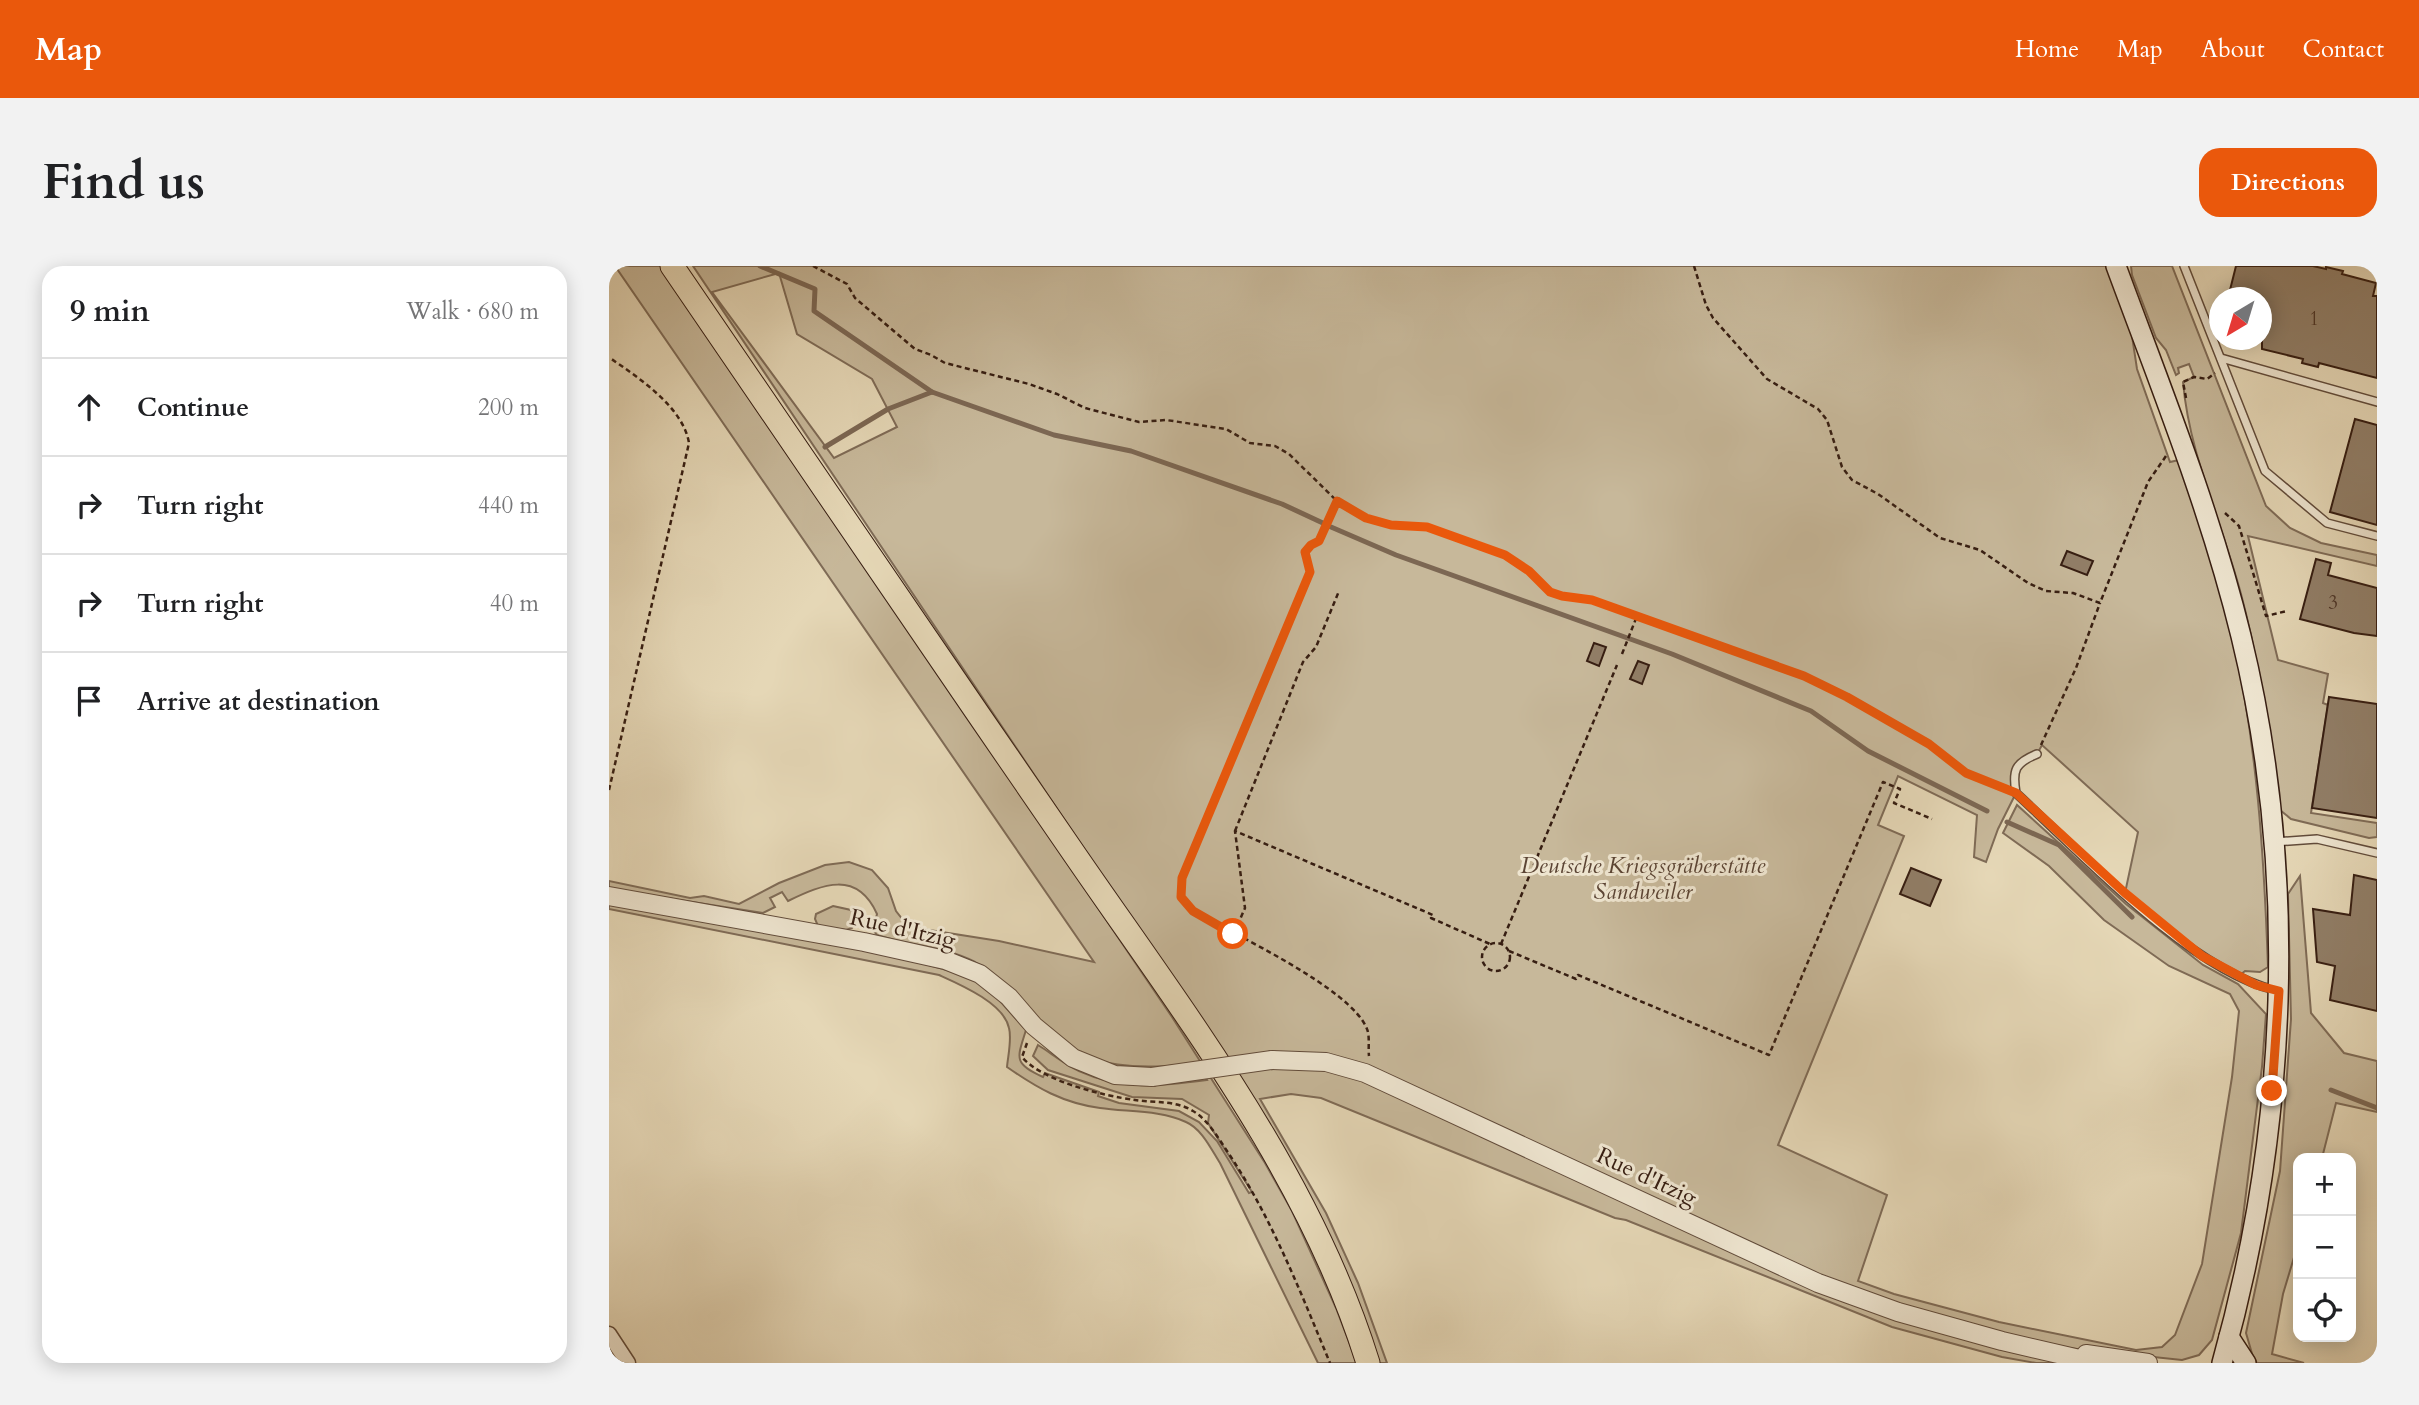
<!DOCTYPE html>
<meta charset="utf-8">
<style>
:root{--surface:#fff;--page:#f2f2f2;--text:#202124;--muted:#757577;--line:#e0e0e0;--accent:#ea580c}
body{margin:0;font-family:Cardo,serif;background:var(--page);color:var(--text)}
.controls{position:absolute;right:21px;bottom:21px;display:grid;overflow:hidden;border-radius:14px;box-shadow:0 4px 18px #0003}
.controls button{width:63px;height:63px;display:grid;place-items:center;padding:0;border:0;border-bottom:2px solid var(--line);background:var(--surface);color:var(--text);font:35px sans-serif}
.compass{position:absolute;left:1600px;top:21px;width:63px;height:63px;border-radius:50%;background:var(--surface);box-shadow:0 4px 18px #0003;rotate:218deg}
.stop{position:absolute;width:21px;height:21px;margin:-16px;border:5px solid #ea580c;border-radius:50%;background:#fff}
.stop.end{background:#ea580c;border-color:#fff;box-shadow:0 2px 7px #0008}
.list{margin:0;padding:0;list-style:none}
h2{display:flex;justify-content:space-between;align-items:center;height:91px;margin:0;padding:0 28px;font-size:30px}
h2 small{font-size:23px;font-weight:400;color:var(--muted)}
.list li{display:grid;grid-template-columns:46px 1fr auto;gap:21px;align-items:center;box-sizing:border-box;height:98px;padding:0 28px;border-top:2px solid var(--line)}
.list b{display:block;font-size:26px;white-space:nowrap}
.list em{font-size:23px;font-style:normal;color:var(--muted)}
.icon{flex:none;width:38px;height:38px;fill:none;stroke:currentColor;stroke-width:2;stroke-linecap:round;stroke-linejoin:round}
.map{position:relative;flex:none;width:1768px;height:1097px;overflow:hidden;border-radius:21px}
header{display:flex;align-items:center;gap:42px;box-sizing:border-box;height:98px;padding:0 35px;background:var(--accent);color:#fff}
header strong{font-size:33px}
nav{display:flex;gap:38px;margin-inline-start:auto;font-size:24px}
.intro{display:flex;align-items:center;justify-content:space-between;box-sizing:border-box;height:168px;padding:0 42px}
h1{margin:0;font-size:49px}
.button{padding:18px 32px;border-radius:21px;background:var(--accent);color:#fff;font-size:24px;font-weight:700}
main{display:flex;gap:42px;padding:0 42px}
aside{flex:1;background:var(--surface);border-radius:21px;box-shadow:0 4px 18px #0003}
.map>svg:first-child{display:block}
.green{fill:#c7b89a;stroke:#7f6b56;stroke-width:2;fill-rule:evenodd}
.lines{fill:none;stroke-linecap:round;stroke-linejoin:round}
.stream{stroke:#7c6753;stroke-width:5}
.building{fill:#917e67;stroke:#371e12;stroke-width:2}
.service-casing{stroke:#624c3b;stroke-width:10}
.minor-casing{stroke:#624c3b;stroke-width:17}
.tertiary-casing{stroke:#624c3b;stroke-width:20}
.secondary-casing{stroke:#371e12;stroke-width:22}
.primary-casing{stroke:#371e12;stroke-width:25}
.path{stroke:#371e12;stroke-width:2.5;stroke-dasharray:5 3.5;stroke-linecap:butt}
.service{stroke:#eee5d0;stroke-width:7}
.minor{stroke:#eee5d0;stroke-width:14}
.tertiary{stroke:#eee5d0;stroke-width:18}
.secondary{stroke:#eee5d0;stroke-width:19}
.primary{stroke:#e5d7b6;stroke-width:23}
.tertiary-bridge-casing{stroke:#624c3b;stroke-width:20;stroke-linecap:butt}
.tertiary-bridge{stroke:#eee5d0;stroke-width:18}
.route{stroke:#ea580c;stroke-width:9}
.labels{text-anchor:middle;stroke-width:6;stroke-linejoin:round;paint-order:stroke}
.number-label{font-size:19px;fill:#4e3627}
.park-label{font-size:23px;font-style:italic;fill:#5b4434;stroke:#eee5d0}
.street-label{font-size:23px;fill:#371e12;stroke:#eee5d0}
</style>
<header>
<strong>Map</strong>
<nav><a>Home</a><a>Map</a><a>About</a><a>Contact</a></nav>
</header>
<div class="intro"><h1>Find us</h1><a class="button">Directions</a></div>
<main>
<aside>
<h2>9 min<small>Walk · 680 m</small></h2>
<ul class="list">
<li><svg class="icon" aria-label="ahead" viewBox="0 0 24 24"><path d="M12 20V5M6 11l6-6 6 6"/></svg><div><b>Continue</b></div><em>200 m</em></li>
<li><svg class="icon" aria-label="right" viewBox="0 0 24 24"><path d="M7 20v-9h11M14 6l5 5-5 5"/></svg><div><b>Turn right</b></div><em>440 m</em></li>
<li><svg class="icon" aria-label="right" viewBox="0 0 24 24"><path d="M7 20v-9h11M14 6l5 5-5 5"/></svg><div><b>Turn right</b></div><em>40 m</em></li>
<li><svg class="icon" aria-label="arrive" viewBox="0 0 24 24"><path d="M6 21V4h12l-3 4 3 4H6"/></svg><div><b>Arrive at destination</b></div></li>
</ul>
</aside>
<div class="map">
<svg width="1768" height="1097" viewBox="0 0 1768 1097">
<rect width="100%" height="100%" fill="#e5d7b6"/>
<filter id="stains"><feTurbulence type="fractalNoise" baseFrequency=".00286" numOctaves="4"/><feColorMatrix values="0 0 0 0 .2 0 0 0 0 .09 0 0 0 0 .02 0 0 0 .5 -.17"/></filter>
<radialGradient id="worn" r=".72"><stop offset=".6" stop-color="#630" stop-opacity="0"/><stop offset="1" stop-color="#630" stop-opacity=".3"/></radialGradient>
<g class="green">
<path d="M 6,0 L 54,0 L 563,751 L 656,897 L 683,945 L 727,1042 L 748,1097 L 709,1097 L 611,897 C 602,883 593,863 577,856 C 552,844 518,846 491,842 C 454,837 428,822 398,801 C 399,790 403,773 400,762 C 395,737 350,718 330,709 L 0,643 L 0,638 L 287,690 L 356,709 L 382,725 L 417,764 C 408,793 404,797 434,811 L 436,807 L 490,826 L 489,830 L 510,837 L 570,845 L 590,856 L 608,875 L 640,927 L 643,926 L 599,857 L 600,849 L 573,833 L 523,831 L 439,804 L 424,790 L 429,779 C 442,787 455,798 470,805 C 514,825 552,820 598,814 L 588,798 C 536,802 481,807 441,765 C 418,740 396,713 366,696 C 335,680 300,680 268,669 L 264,664 L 268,648 C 248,604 214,618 179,635 L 173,626 L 161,632 L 166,641 L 154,647 L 0,623 L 0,615 L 81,632 L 95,630 L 130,638 L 170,617 L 216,599 L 240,596 L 263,604 L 279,622 L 287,645 L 294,654 L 314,663 L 390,675 L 485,696 Z"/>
<path d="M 84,0 L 1498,0 L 1523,70 L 1528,103 L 1561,196 L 1570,194 C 1588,252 1609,309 1623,368 C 1648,477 1655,589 1659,701 L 1651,706 L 1636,705 L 1630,710 L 1593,689 L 1516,627 L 1529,566 L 1433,479 L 1428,488 L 1407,502 L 1407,527 L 1389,563 L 1377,596 L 1365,591 L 1368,549 L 1289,510 L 1269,559 L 1295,570 L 1169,879 L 1278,929 L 1249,1015 L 1285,1028 L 1390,1056 L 1527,1084 L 1553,1081 L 1566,1069 L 1593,998 L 1623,811 L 1630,745 L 1621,728 L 1560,700 L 1495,654 L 1440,600 L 1394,567 L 1408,539 L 1517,638 L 1594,699 L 1629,718 L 1657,748 L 1653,801 L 1632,967 L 1603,1074 L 1590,1089 L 1573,1094 L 1402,1076 L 1476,1097 L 1427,1097 L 1393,1091 L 1283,1061 L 1017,954 L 1006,952 L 712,832 L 682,828 L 651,833 L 717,947 L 749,1017 L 778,1097 L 769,1097 L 638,826 ZM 170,7 L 188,68 L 263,113 L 288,161 L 225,192 L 103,26 Z"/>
<path d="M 1522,0 L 1563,0 L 1657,240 L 1681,262 L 1712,277 L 1768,289 L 1768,300 L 1639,270 L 1669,394 L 1719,408 L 1714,437 L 1719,439 L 1702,547 L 1768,557 L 1768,571 L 1760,572 L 1682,553 L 1671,544 C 1660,471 1651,399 1632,328 C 1613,257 1580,188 1574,116 L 1585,111 L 1580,98 L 1569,102 L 1570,107 L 1567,109 L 1557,84 L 1547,72 L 1523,9 Z"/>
<polygon points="1691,610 1702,747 1735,787 1768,795 1768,846 1727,837 1713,892 1689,892 1689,978 1674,1028 1663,1088 1695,1097 1648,1097 1644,1091 1637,1067 1671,905 1682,753 1679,628"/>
<polygon points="224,640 242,644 248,651 243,662 237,664 209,660 206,653 207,648"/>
</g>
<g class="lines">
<g class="stream">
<polyline points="151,0 206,23 205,45 323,126"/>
<polyline points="216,181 279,143 323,126 445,169 522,185 673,238 716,258"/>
<polyline points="722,261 787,289 1063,388 1202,445 1259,485 1378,545"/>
<polyline points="1398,556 1450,579 1523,651"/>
<polyline points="1722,824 1768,842"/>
</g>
</g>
<g class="building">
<polygon points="1627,0 1704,0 1717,3 1717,1 1734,5 1733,8 1767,17 1764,30 1768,30 1768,112 1710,97 1709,101 1693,97 1694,93 1653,83 1653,32 1619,32"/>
<polygon points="1746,153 1768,159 1768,259 1721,246"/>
<polygon points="1458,285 1484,295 1478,309 1452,299"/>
<polygon points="1707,293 1722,297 1719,309 1768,322 1768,370 1745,367 1691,353"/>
<polygon points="985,377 997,381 990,400 978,395"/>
<polygon points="1029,395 1040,399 1033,418 1021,413"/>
<polygon points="1720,431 1768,438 1768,552 1703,542"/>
<polygon points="1302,602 1332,614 1321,640 1291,628"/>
<polygon points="1745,609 1768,614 1768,745 1721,734 1726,700 1708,696 1704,643 1741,649"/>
</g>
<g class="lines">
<defs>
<g id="service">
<polyline points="1575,0 1656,205 1718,257 1768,270"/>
<polyline points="1612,92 1768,136"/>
<path d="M 1428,488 C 1406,497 1403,504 1407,527 C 1472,587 1581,704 1666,724"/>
<polyline points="1665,576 1708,573 1768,587"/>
</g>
<polyline id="minor" points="0,1068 19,1097"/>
<g id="tertiary">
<polyline points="0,630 255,676 336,694 371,708 400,731 425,760 464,792 506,809 543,811"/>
<polyline points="663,794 717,796 756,807 1209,1017 1289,1046 1393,1075 1488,1097"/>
<polyline points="1477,1088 1539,1097"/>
</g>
<g id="secondary">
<path d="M 1507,0 C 1552,122 1601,243 1632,370 C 1690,608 1679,862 1613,1097"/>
<polyline points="1620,1071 1637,1097"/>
</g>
<path id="primary" d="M 63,0 C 197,196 331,393 466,589 C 576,749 701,909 759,1097"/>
</defs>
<use href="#service" class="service-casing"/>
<use href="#minor" class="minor-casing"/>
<use href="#tertiary" class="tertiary-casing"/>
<use href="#secondary" class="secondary-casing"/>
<use href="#primary" class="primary-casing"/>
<g class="path">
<polyline points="204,0 238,18 246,32 306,83 322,89 336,97 420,118 448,128 476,142 530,156 557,154 617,163 641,177 666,180 680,188 728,235 757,252 782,259 818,261 896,289 920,305 941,326 983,334 1195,410 1238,431 1320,478 1357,507 1394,522"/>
<polyline points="1085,0 1097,39 1104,52 1158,113 1209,143 1218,154 1233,201 1243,214 1269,228 1331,272 1371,284 1419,317 1437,325 1464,327 1491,337 1539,216 1557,190"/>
<polyline points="1577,132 1574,116 1585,111 1598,113 1606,107"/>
<path d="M 728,235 L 711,275 L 702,279 L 696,287 L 701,306 L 573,612 L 572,631 L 584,645 C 624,668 742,722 758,763 C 761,770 759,782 760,790"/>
<polyline points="1616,247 1630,260 1657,350 1678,345"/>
<polyline points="1013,388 1028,350"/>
<polyline points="1432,479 1467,402 1491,337"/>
<path d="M 0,524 L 80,177 C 74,141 30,112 1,92"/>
<polyline points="626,565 694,396 707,381 730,325"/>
<polyline points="625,667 636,642 626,565 824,649 822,652 881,678"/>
<circle cx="887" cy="691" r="14"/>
<polyline points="892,678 1008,399"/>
<polyline points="900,685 967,713 969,709 1160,789 1274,516 1291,523 1285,537 1323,553"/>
<path d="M 418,777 L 413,791 C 433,815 495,830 526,834 C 546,837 566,834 584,845 C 599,854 608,870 618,885 C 662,950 691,1025 721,1097"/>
</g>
<use href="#service" class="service"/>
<use href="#minor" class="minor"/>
<use href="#tertiary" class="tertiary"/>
<use href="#secondary" class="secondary"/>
<use href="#primary" class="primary"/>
<defs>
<polyline id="tertiary-bridge" points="543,811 663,794"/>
</defs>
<use href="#tertiary-bridge" class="tertiary-bridge-casing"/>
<use href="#tertiary-bridge" class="tertiary-bridge"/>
</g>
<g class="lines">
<polyline class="route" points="624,668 584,645 572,631 573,612 701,306 696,286 702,279 710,275 728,235 757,252 782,259 818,261 896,289 920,305 941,326 953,330 983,334 1195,410 1238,431 1320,478 1357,507 1407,527 1516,627 1593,690 1647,719 1670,725 1663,825"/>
</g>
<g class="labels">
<g class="number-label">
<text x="1705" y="59">1</text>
<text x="1724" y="343">3</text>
</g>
<g class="park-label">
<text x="1034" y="607">Deutsche Kriegsgräberstätte<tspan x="1034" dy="26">Sandweiler</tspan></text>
</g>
<g class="street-label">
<text transform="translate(294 662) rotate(13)" y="8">Rue d'Itzig</text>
<text transform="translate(1038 910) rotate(25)" y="8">Rue d'Itzig</text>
</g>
</g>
<rect width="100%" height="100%" filter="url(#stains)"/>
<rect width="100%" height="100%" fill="url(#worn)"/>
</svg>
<div class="controls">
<button>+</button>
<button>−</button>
<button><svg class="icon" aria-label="locate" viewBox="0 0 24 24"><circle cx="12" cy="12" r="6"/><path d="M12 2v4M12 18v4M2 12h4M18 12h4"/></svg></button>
</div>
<svg class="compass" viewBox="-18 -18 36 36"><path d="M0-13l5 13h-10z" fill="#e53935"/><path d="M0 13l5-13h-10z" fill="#757577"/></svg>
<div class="stop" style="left:624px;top:668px"></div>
<div class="stop end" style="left:1663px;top:825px"></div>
</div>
</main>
